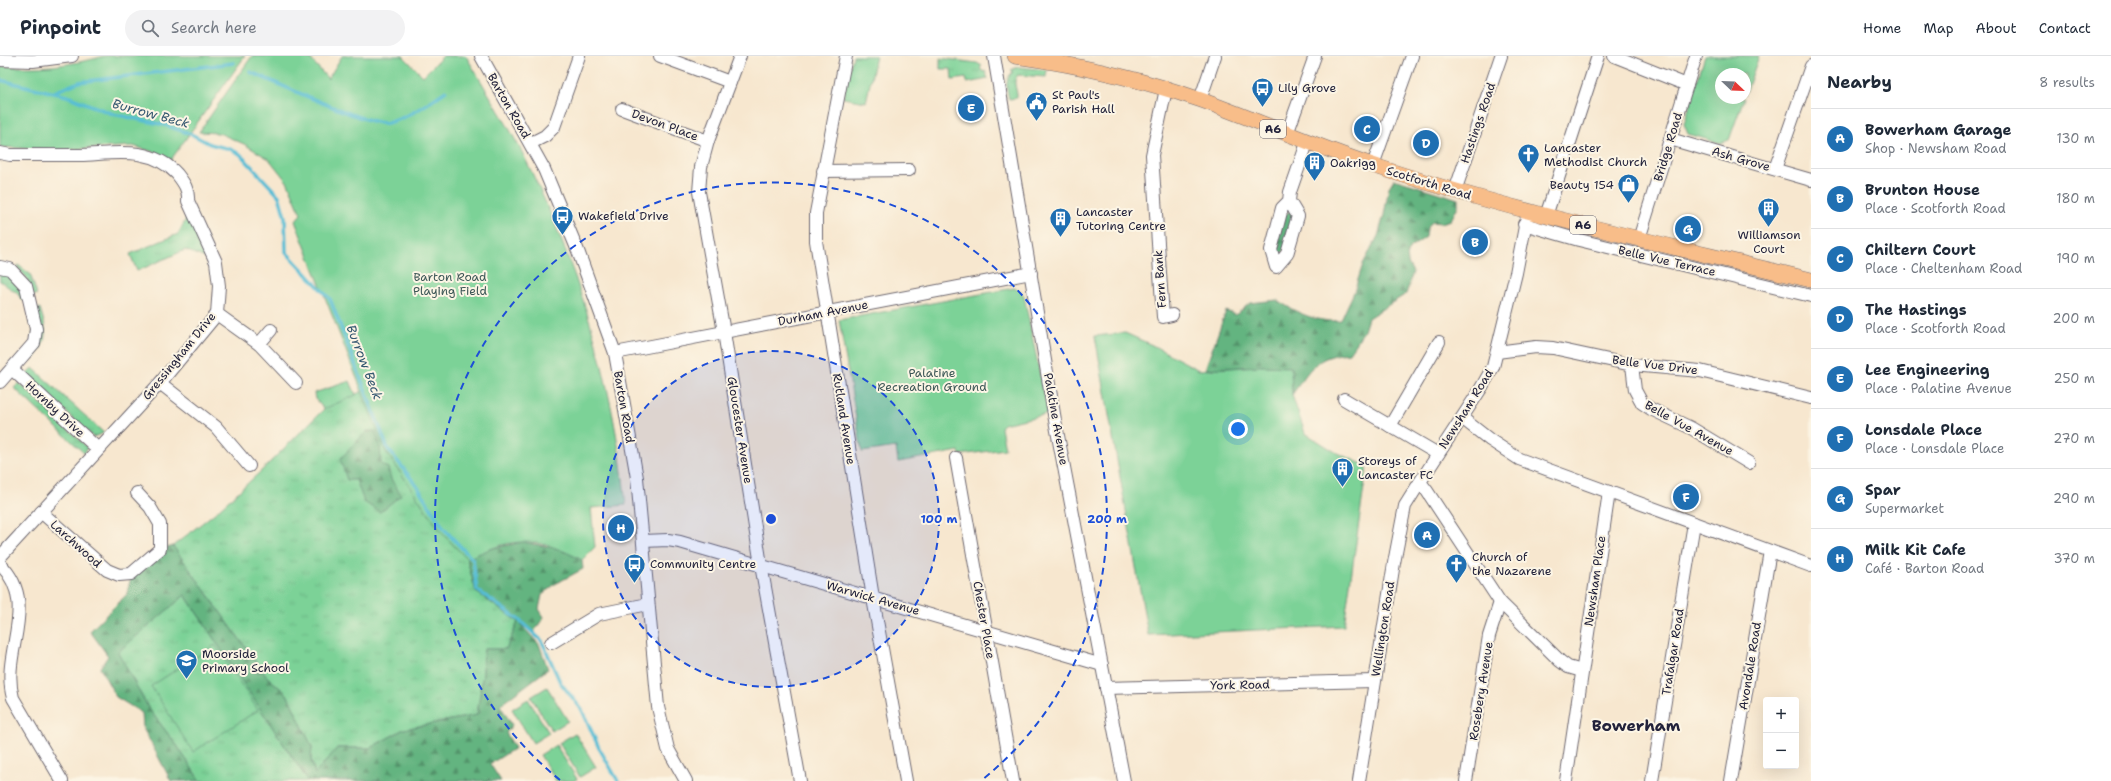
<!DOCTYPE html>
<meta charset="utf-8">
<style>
:root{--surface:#fff;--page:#f2f2f3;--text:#1f2937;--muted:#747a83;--line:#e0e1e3;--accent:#1f6fb2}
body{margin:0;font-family:"Shantell Sans",sans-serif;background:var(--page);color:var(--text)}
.controls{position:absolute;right:12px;bottom:12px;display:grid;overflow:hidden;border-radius:4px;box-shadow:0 4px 16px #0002}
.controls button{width:36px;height:36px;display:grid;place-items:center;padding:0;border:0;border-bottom:1px solid var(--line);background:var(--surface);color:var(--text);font:20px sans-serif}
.compass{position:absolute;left:1715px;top:12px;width:36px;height:36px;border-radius:50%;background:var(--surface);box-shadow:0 4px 16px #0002;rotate:113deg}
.you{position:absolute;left:1238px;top:373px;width:14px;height:14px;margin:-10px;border:3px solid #fff;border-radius:50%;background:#1a73e8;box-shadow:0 0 0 6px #1a73e833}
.badge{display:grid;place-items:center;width:26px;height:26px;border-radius:50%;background:var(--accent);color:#fff;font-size:13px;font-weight:700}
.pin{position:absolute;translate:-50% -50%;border:2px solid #fff;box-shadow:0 1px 4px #0006}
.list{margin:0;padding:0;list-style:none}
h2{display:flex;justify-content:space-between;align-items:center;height:52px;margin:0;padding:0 16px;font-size:17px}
h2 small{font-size:13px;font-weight:400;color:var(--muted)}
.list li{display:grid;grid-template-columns:26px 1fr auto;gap:12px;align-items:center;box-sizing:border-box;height:60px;padding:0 16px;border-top:1px solid var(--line)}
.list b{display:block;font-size:15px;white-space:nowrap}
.list p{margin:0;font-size:13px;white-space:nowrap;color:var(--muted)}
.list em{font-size:13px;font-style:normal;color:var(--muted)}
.icon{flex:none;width:22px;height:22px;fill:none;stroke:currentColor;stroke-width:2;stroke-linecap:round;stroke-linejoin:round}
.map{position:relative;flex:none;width:1811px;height:725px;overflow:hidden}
header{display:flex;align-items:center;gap:24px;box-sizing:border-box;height:56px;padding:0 20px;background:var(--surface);border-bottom:1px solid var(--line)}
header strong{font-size:19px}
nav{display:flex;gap:22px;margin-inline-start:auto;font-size:14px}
.search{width:280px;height:36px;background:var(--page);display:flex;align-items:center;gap:10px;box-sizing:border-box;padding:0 14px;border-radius:22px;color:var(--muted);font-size:15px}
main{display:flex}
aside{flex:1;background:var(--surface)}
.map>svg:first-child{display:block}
.grass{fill:url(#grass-tufts);stroke:#4e7a69}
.forest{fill:url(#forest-firs);stroke:#436b5e}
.green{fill:#7bd297;stroke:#4e7a69}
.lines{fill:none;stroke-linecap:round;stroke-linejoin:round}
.stream{stroke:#57bdd5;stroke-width:3.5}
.minor-casing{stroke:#6d676f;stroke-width:14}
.major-casing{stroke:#6d676f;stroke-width:16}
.minor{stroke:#fff;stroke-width:12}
.major{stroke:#f8bd89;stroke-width:15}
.ring{fill:none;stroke:#1d4ed8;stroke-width:2;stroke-dasharray:7 5}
.labels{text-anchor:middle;stroke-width:4;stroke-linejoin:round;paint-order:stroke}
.shield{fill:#fcf5e5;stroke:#63616e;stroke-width:1}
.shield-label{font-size:11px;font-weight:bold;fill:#22223b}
.poi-label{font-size:12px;fill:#22223b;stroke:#fcf5e5;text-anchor:start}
.street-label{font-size:12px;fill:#22223b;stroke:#fcf5e5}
.park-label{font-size:12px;fill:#3d5757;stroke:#fcf5e5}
.water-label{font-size:13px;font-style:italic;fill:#355871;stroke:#fcf5e5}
.district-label{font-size:16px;font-weight:bold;fill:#22223b;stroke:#fcf5e5}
.centre{fill:#1d4ed8;stroke:#fcf5e5;stroke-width:2}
.ring-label{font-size:12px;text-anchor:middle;font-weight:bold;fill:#1d4ed8;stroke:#fcf5e5;stroke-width:4;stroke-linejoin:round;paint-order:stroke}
</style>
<header>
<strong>Pinpoint</strong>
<div class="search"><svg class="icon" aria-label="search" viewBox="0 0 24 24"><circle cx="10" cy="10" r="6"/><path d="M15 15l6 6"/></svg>Search here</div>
<nav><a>Home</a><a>Map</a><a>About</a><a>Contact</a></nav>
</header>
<main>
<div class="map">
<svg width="1811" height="725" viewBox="0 0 1811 725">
<defs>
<pattern id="grass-tufts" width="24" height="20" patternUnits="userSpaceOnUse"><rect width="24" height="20" fill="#7bd297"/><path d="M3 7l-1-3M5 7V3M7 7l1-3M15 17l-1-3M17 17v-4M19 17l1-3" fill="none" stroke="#6ab483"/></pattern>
<pattern id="forest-firs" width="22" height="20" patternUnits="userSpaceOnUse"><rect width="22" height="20" fill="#64b480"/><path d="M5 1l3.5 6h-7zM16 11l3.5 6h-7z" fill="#52926a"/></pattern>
</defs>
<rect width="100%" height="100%" fill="#fcf5e5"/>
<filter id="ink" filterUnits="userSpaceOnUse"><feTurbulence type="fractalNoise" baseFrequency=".025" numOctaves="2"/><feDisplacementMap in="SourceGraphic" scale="8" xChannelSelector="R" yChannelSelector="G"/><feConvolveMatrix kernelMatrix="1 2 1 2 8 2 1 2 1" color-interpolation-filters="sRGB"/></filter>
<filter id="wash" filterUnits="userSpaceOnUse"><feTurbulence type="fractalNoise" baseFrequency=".012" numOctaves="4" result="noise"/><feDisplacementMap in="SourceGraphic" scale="16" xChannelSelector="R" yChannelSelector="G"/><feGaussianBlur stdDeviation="0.9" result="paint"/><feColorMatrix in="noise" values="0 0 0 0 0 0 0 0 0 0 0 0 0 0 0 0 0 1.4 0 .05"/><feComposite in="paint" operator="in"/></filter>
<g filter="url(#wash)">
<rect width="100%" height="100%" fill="#f7e7cf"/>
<g class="grass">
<polygon points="940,2 977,7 982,10 980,12 983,16 985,15 988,23 967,27 966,22 952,24 951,13 940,13"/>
<path d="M 1018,11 L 1047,14 L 1046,21 L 1018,19 C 1011,26 1018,34 1017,42 L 1009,43 C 1006,32 1005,22 1013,16 L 1011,14 Z"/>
<polygon points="192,152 216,206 185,194 137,215 130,198 178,178"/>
<polygon points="18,209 30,218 37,238 33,240 26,221 17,211"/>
<path d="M 0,215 C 15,219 21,229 25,243 L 22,245 L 18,238 L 0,225 Z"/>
<path d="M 40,252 C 47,275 49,285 32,304 L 29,301 L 37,254 Z"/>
<polygon points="33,312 104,377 93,381 26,319"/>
<polygon points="19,327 87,391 85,398 14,332"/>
<polygon points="363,335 385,394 441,476 467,503 476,536 518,566 506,593 484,593 483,618 477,659 404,673 370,692 337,692 315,718 311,703 312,691 287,638 266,620 173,490 216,456 259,417 326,351"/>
<polygon points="185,539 308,725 200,725 178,691 149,653 117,596"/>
</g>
<g class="forest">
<path d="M 1394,123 L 1458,143 L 1458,150 L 1451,164 L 1441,167 L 1432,166 L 1427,172 L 1426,181 L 1413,190 L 1407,196 L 1408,207 L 1413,216 L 1406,238 L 1368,262 L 1364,275 L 1349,297 C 1315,300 1310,313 1292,339 L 1291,311 L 1260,310 L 1205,313 L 1226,255 L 1236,259 L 1250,247 L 1277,244 C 1295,256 1319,268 1341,264 L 1354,236 L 1363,208 L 1378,180 L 1384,159 L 1389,131 Z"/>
<polygon points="1290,155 1294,162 1284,195 1278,200 1276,193 1284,159"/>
<polygon points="367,375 375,375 380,388 381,408 388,412 391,423 401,439 380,456 364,446 356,424 347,424 340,403"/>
<polygon points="523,486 560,493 582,504 583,513 555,528 542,539 539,553 544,561 533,577 520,568 539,588 548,613 500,649 512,669 506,677 515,692 490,708 501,725 308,725 185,539 118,596 149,653 178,691 200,725 171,725 143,672 142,657 116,641 100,612 108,600 90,575 127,538 132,516 157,495 173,490 266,620 287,638 312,691 311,703 315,718 337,692 370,692 404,673 477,659 483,618 484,593 506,593 518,566 476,536 467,503 489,493"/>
</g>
<g class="green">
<path d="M 105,0 L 245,0 L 170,105 L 154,96 L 133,90 L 58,94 L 0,91 L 0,10 C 40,13 67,10 105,0 Z"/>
<path d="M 252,0 L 308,0 L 328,23 L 342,0 L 403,0 L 423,20 L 443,0 L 466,0 C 484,31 504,62 521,94 C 578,208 613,322 626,449 L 591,452 L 595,491 L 582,504 C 565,495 543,485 523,486 C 504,486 484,495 467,503 L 441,476 L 385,394 L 295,165 L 301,158 L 288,127 L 269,103 L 244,88 L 219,77 L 199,76 Z"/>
<polygon points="853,0 876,0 866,46 843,42"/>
<polygon points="1705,0 1759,0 1745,39 1745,18 1721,18 1721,42 1744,42 1729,84 1720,87 1688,78 1684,68"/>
<polygon points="1014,232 1021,235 1024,240 1048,358 1003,368 1001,372 1005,393 960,399 959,395 898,406 896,391 862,396 839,264"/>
<polygon points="1125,277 1152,289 1199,314 1260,310 1291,311 1292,339 1305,377 1337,397 1367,410 1344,570 1148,579 1095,280"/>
<polygon points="350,325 356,339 324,353 315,343 314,337"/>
<polygon points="215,589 258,654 193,696 151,630"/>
<polygon points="547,631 568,665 552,675 531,641"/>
<polygon points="528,643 549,677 533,687 512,653"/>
<polygon points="575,677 596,711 580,721 559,687"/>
<polygon points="556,689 577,723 574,725 556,725 540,699"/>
</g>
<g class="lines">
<g class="stream">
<path d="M 250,16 C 273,25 369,70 387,67 C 409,62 428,47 446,35"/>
<polyline points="0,24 67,40 113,58 165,69 191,78 210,88 230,93 240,98 279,140 285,161 286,196 330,243 388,393 417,430 444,473 473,504 477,534 519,564 542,585 560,626 582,654 599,692 618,725"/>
<polyline points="54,36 79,26 234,7"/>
</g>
</g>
</g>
<g filter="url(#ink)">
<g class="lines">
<defs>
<g id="minor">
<polyline points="481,0 544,113 578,195 615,297 637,422 658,651 668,693 686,725"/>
<polyline points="660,0 730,26"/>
<polyline points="740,0 708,85 701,111 699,136 724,276 761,509 800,725"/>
<polyline points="846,0 816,157 816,185 874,548 906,725"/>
<polyline points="994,0 1055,364 1124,725"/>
<polyline points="1614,0 1687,29"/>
<polyline points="0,4 33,5 72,0"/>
<polyline points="1166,33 1152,99 1163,261 1172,259"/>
<polyline points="1200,44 1215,0"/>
<polyline points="622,53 708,85"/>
<polyline points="1287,78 1315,0"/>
<polyline points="1670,83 1811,124"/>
<polyline points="531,87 545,80 554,71 579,0"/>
<path d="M 0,97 L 10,99 C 33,99 56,99 80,99 C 114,98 150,89 177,118 C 184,127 189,134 188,145 L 216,206 L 219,230 L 217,258 L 160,327 L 0,501"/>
<polyline points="1373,109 1412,0"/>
<polyline points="1775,113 1811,10"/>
<polyline points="823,115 909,114"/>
<polyline points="1455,135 1501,0"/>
<polyline points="1289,145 1298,160 1287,198 1276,211 1271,194 1282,152 1289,145 1290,136 1307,87"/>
<polyline points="1528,155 1516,217 1493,311 1480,334 1420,426 1427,435 1500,546 1560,605 1568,611 1582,615"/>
<polyline points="1546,160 1598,0"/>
<polyline points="1524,168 1579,184 1811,240"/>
<polyline points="1639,183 1696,0"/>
<polyline points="0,211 10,213 26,230 36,273 34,287 0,326"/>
<polyline points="217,258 259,288 296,327"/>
<polyline points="259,288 271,274"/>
<polyline points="1497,296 1536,291 1553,292 1632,309 1700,315 1811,342"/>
<polyline points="615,297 1031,217"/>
<polyline points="1632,309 1635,334 1642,347 1651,353 1691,372 1749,407"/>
<polyline points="12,313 98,393"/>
<polyline points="160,327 216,371 249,410"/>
<polyline points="1344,343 1438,398"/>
<polyline points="1462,362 1490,384 1519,403 1811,510"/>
<polyline points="1390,370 1439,286"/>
<polyline points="956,402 1013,725"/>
<polyline points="41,456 107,514 119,519 131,518 160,493 160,468 150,451 137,437"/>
<polyline points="643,485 668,484 680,486 1102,609"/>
<path d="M 0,508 C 41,549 0,595 13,642 L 62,725"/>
<polyline points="551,587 599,558 648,548"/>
<polyline points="1106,632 1374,625"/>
<polyline points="1359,725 1394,507 1405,450 1420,426"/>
<polyline points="1466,725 1489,580 1500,546"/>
<polyline points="1566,725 1609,436"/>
<polyline points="1652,725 1694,467"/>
<polyline points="1731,725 1770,495"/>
</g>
<path id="major" d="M 1015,0 C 1079,9 1141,23 1201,44 C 1259,65 1314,90 1372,109 C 1516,157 1664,188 1811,224"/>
</defs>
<use href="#minor" class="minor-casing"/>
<use href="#major" class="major-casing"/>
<use href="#minor" class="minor"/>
<use href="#major" class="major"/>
</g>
</g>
<circle cx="771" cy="463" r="168" fill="#1d4ed8" fill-opacity=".12"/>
<g class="ring">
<circle cx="771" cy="463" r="168"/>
<path d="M560 724A336 336 0 1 1 982 724"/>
</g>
<defs>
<symbol id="bus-pin" viewBox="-11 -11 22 30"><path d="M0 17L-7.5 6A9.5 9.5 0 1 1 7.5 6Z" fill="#1f6fb2" stroke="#fcf5e5"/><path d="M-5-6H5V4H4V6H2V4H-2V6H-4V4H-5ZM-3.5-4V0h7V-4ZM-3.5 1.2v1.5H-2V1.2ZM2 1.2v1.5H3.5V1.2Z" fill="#fff"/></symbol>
<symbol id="civic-pin" viewBox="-11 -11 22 30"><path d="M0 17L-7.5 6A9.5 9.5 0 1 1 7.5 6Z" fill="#1f6fb2" stroke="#fcf5e5"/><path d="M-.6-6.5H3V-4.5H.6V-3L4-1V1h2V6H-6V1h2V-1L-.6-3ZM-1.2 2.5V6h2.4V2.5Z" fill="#fff"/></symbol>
<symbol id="church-pin" viewBox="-11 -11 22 30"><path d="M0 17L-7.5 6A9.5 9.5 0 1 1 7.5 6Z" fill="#1f6fb2" stroke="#fcf5e5"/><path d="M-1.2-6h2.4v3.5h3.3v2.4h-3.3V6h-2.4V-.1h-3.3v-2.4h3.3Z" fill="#fff"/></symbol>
<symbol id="building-pin" viewBox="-11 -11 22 30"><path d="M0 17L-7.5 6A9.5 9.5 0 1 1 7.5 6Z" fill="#1f6fb2" stroke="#fcf5e5"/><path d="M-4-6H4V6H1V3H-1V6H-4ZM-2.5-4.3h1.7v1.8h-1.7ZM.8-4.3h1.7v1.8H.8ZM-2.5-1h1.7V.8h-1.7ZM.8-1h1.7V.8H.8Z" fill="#fff"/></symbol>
<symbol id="shop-pin" viewBox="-11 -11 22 30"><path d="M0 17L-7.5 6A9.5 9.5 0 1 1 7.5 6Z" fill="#1f6fb2" stroke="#fcf5e5"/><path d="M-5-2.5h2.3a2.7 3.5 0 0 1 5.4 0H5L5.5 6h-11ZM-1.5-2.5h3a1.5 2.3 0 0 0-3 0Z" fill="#fff"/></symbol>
<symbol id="school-pin" viewBox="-11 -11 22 30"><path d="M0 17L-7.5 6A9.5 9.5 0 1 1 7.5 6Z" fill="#1f6fb2" stroke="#fcf5e5"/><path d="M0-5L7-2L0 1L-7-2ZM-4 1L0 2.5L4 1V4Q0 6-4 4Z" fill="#fff"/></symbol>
</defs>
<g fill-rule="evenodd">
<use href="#bus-pin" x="1250" y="20" width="25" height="34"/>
<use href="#civic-pin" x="1024" y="34" width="25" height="34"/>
<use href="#church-pin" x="1516" y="86" width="25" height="34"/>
<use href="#building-pin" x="1302" y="94" width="25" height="34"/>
<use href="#shop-pin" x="1616" y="116" width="25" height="34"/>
<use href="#building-pin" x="1756" y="140" width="25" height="34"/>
<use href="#bus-pin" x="550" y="148" width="25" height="34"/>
<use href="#building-pin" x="1048" y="150" width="25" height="34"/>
<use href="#building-pin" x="1330" y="400" width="25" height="34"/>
<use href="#bus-pin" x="622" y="496" width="25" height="34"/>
<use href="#church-pin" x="1444" y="496" width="25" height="34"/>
<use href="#school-pin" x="174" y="592" width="25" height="34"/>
</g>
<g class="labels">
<g class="shield">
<rect x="1260" y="64" width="26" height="18" rx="3"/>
<rect x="1570" y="160" width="26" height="18" rx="3"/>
</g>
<g class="shield-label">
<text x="1273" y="77">A6</text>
<text x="1583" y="173">A6</text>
</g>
<g class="poi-label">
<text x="1278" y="36">Lily Grove</text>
<text x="1052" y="43">St Paul's<tspan x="1052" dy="14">Parish Hall</tspan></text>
<text x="1544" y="96">Lancaster<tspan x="1544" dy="14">Methodist Church</tspan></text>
<text x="1330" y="111">Oakrigg</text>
<text x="1614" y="133" text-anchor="end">Beauty 154</text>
<text x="1076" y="160">Lancaster<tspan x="1076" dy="14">Tutoring Centre</tspan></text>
<text x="578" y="164">Wakefield Drive</text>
<text x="1769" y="183" text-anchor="middle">Williamson<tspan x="1769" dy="14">Court</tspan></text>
<text x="1358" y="409">Storeys of<tspan x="1358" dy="14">Lancaster FC</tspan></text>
<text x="1472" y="505">Church of<tspan x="1472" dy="14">the Nazarene</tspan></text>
<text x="650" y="512">Community Centre</text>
<text x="202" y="602">Moorside<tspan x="202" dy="14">Primary School</tspan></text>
</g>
<g class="street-label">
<text transform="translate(509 50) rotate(60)" y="4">Barton Road</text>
<text transform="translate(1478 67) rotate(-71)" y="4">Hastings Road</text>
<text transform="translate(665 69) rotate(20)" y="4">Devon Place</text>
<text transform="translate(1668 91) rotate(-73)" y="4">Bridge Road</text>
<text transform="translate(1741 103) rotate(16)" y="4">Ash Grove</text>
<text transform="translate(1429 127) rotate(17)" y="4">Scotforth Road</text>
<text transform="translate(1667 205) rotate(13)" y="4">Belle Vue Terrace</text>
<text transform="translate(1160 223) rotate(-94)" y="4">Fern Bank</text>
<text transform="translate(823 257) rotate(-11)" y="4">Durham Avenue</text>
<text transform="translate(179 300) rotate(-51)" y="4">Gressingham Drive</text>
<text transform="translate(1655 309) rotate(7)" y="4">Belle Vue Drive</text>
<text transform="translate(624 351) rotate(80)" y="4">Barton Road</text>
<text transform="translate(55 353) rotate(43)" y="4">Hornby Drive</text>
<text transform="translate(1466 353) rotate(-58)" y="4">Newsham Road</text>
<text transform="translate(844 363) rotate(81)" y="4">Rutland Avenue</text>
<text transform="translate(1056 363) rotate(80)" y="4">Palatine Avenue</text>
<text transform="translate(1689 372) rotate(29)" y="4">Belle Vue Avenue</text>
<text transform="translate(740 374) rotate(81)" y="4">Gloucester Avenue</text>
<text transform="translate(76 488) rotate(42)" y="4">Larchwood</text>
<text transform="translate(1595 525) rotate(-82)" y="4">Newsham Place</text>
<text transform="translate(873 542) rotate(16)" y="4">Warwick Avenue</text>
<text transform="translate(984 564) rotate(80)" y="4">Chester Place</text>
<text transform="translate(1383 573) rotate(-81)" y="4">Wellington Road</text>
<text transform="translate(1673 596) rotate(-81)" y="4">Trafalgar Road</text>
<text transform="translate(1750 610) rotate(-81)" y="4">Avondale Road</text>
<text transform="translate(1240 629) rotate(-1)" y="4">York Road</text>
<text transform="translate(1481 635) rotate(-81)" y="4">Rosebery Avenue</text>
</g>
<g class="park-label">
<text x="450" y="225">Barton Road<tspan x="450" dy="14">Playing Field</tspan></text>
<text x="932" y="321">Palatine<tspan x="932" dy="14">Recreation Ground</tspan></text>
</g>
<g class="water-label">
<text transform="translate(151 57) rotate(15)" y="5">Burrow Beck</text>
<text transform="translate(365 306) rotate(69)" y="5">Burrow Beck</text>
</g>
<g class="district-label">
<text x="1636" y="675">Bowerham</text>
</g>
</g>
<circle cx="771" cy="463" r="6" class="centre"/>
<g class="ring-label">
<text x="939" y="467">100 m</text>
<text x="1107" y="467">200 m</text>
</g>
</svg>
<div class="controls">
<button>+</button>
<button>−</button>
</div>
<svg class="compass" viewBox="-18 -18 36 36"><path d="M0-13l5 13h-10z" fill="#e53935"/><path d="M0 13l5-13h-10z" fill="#747a83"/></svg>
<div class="you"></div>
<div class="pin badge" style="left:1427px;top:479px">A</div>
<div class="pin badge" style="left:1475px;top:186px">B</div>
<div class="pin badge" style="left:1367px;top:73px">C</div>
<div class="pin badge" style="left:1426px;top:87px">D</div>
<div class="pin badge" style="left:971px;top:52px">E</div>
<div class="pin badge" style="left:1686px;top:441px">F</div>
<div class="pin badge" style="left:1688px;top:173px">G</div>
<div class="pin badge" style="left:621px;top:472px">H</div>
</div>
<aside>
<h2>Nearby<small>8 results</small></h2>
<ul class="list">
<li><span class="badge">A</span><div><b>Bowerham Garage</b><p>Shop · Newsham Road</p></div><em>130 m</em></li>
<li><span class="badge">B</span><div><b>Brunton House</b><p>Place · Scotforth Road</p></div><em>180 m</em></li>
<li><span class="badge">C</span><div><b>Chiltern Court</b><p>Place · Cheltenham Road</p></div><em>190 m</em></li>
<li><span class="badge">D</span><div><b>The Hastings</b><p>Place · Scotforth Road</p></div><em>200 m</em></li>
<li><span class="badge">E</span><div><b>Lee Engineering</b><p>Place · Palatine Avenue</p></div><em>250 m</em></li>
<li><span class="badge">F</span><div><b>Lonsdale Place</b><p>Place · Lonsdale Place</p></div><em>270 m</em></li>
<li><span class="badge">G</span><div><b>Spar</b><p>Supermarket</p></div><em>290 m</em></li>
<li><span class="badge">H</span><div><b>Milk Kit Cafe</b><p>Café · Barton Road</p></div><em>370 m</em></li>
</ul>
</aside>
</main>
